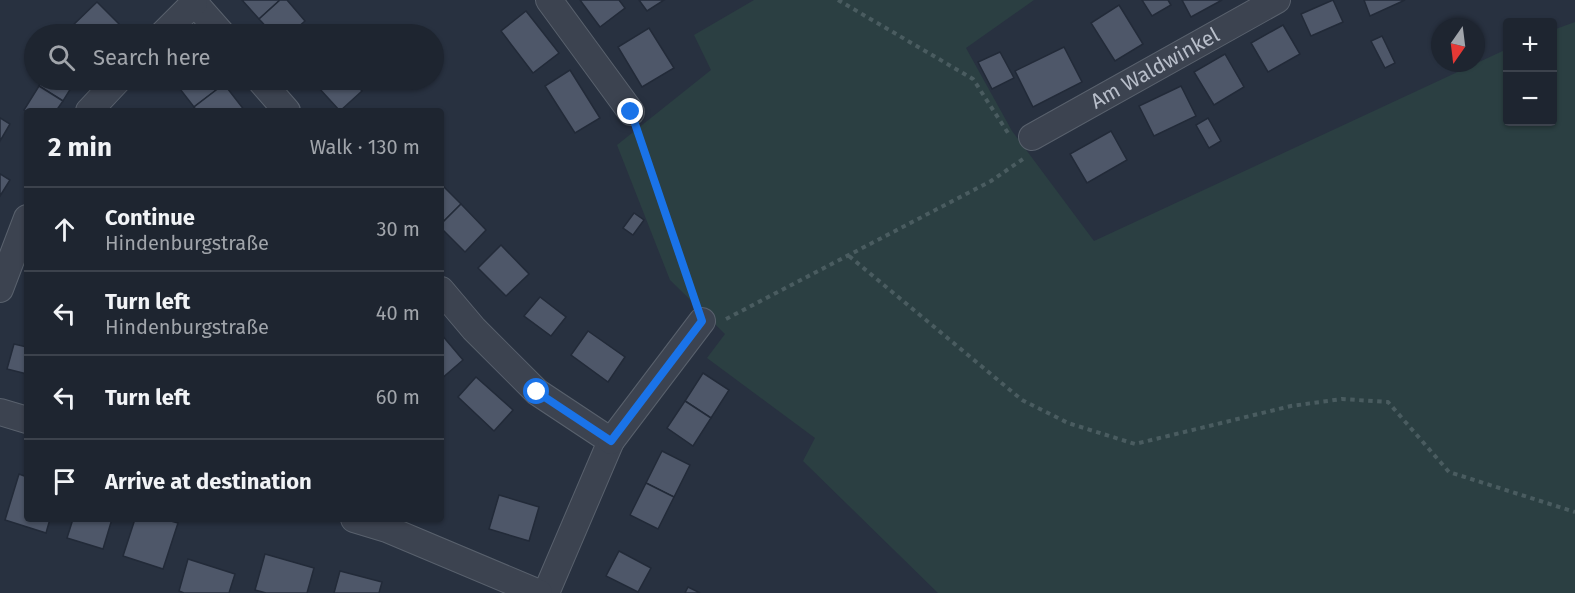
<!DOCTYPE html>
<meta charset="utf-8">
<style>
:root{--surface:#1e2530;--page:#2b313c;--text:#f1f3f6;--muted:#a1a5ab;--line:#3c424c}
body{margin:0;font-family:"Fira Sans",sans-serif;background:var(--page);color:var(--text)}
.controls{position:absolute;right:18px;top:18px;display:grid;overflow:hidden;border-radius:6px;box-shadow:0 2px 4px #0004}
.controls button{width:54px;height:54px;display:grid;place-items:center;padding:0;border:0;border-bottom:2px solid var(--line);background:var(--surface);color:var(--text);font:30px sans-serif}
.compass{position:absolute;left:1431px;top:18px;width:54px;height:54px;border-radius:50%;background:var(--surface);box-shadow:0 2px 4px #0004;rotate:194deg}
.stop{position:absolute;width:18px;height:18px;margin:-14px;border:4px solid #1a73e8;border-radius:50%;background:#fff}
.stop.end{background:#1a73e8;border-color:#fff;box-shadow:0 2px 6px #0008}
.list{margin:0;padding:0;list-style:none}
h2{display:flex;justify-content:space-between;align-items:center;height:78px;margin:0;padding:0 24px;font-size:26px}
h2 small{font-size:20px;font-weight:400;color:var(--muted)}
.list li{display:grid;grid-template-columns:39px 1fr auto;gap:18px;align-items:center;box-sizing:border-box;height:84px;padding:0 24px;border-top:2px solid var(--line)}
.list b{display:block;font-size:22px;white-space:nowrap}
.list p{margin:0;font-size:20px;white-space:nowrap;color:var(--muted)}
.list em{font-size:20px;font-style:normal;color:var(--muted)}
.icon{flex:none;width:33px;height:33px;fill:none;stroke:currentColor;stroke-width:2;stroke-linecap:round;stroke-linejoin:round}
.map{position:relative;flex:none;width:1575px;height:593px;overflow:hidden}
.search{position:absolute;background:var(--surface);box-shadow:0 2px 4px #0004;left:24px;top:24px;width:420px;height:66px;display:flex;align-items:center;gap:15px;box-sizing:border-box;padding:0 21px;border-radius:33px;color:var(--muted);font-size:22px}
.panel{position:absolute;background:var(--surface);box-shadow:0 2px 4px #0004;left:24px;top:108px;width:420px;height:414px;border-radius:6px}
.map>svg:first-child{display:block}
.green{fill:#2b3f42}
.building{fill:#4e5769;stroke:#222a38;stroke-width:1.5}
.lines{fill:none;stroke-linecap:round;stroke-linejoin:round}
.minor-casing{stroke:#59616d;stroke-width:28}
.path{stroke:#4a5c60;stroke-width:4;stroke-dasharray:4.5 4.5;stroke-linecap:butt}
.minor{stroke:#3c4350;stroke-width:26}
.route{stroke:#1a73e8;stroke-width:8}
.labels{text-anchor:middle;stroke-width:4.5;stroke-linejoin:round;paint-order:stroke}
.street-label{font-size:21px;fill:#b8beca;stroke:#202836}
</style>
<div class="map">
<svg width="1575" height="593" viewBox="0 0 1575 593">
<rect width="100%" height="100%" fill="#283140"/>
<polygon class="green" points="754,0 1034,0 966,48 1012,131 1094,241 1507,49 1508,122 1552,122 1553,30 1575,22 1575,593 938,593 803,461 815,438 707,358 725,334 670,280 617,145 711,70 694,35"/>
<g class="building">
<polygon points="242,0 280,0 259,19"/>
<polygon points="280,0 287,0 305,21 290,34 273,34 259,19"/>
<polygon points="580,0 619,0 625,8 600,27"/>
<polygon points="639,0 664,0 647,11"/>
<polygon points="1142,0 1168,0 1171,5 1152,16"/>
<polygon points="1182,0 1222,0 1191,17"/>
<polygon points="1333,0 1343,22 1311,36 1301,14"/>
<polygon points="1364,0 1405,0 1370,16"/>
<polygon points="97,2 122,27 114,34 69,34 66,32"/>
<polygon points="1119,5 1143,44 1115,61 1091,23"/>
<polygon points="526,11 559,53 533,73 501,31"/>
<polygon points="1283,25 1300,54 1268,72 1251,43"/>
<polygon points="649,28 674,68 642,87 618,47"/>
<polygon points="1382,36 1395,63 1385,68 1371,41"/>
<polygon points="1064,47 1082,82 1033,107 1015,71"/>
<polygon points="1000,52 1014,78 992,89 978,62"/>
<polygon points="1225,54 1244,87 1214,105 1194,72"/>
<polygon points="570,70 600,118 575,133 545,86"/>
<polygon points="43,80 76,80 63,101 39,86"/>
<polygon points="173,80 220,80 224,84 194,107"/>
<polygon points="312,80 326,80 318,87"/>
<polygon points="326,80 352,80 362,91 340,111 318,87"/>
<polygon points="224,84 245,111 197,111 194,107"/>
<polygon points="39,86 63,101 56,111 27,112 24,110"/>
<polygon points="1181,86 1196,116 1154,136 1139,106"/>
<polygon points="0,118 10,124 0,141"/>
<polygon points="1208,118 1221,141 1209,148 1196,125"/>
<polygon points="1111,131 1127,160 1087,183 1070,154"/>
<polygon points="0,174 10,180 0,196"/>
<polygon points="441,184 461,204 441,224"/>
<polygon points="461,204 486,230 465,252 441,228 441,224"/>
<polygon points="634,213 644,220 633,235 623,228"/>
<polygon points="501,245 529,274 506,296 478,268"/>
<polygon points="540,297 566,317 551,336 524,316"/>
<polygon points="588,331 625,357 608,382 571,355"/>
<polygon points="441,334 463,360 441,379"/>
<polygon points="14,344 27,347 27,374 7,369"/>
<polygon points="703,373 729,390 711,418 685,401"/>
<polygon points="476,377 513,410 494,431 458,397"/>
<polygon points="685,401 711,418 693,446 667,428"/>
<polygon points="662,451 690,465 674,497 646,483"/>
<polygon points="19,474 27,477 27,519 50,519 46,533 5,520"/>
<polygon points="646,483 674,497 658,529 630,515"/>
<polygon points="499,495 539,507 529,541 489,529"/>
<polygon points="73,519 112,519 103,549 67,538"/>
<polygon points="135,519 164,519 178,523 163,569 123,556"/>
<polygon points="619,551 651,568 638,592 606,576"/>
<polygon points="265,554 314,568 307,593 266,593 255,590"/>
<polygon points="188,559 235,574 229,593 184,593 179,591"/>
<polygon points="340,571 382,582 379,593 334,593"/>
<polygon points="688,587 700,593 685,593"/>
</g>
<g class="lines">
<defs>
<g id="minor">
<polyline points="192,0 222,34"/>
<polyline points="549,0 631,112"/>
<polyline points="163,34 194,3"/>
<polyline points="260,80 287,111"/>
<polyline points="89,111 118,80"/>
<path id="s1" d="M 1032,137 L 1277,0"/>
<polyline points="0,289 27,218"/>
<polyline points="441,290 474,329 537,392 611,441 546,593"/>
<polyline points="0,412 27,420"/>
<polyline points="611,441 702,321"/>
<polyline points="354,519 387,529 539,593"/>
</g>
</defs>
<use href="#minor" class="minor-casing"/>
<g class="path">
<polyline points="838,0 973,79 1008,133"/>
<polyline points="638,134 695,301"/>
<polyline points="849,256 1022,400 1068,423 1135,444 1291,406 1342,399 1388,402 1449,472 1575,512"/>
<polyline points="726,319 991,181 1023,159"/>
</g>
<use href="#minor" class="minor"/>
</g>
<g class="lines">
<polyline class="route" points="537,392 611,441 702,321 631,112"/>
</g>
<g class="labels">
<g class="street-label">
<text dy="7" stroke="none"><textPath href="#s1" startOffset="141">Am Waldwinkel</textPath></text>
</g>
</g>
</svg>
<div class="controls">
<button>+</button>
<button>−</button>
</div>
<svg class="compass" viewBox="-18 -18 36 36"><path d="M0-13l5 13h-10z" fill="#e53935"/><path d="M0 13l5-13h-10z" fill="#a1a5ab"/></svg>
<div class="stop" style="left:537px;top:392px"></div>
<div class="stop end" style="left:631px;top:112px"></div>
<div class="search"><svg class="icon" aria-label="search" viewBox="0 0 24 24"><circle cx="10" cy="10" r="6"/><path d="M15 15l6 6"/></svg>Search here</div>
<section class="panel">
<h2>2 min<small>Walk · 130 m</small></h2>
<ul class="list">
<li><svg class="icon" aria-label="ahead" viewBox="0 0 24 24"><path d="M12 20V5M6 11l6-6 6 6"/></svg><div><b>Continue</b><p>Hindenburgstraße</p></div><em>30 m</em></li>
<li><svg class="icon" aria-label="left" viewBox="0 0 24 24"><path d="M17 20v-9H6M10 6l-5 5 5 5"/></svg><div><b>Turn left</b><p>Hindenburgstraße</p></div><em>40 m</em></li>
<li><svg class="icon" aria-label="left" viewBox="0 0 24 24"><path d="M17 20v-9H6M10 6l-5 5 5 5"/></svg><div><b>Turn left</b></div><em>60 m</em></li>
<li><svg class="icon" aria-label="arrive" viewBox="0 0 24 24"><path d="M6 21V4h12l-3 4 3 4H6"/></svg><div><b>Arrive at destination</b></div></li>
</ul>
</section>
</div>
